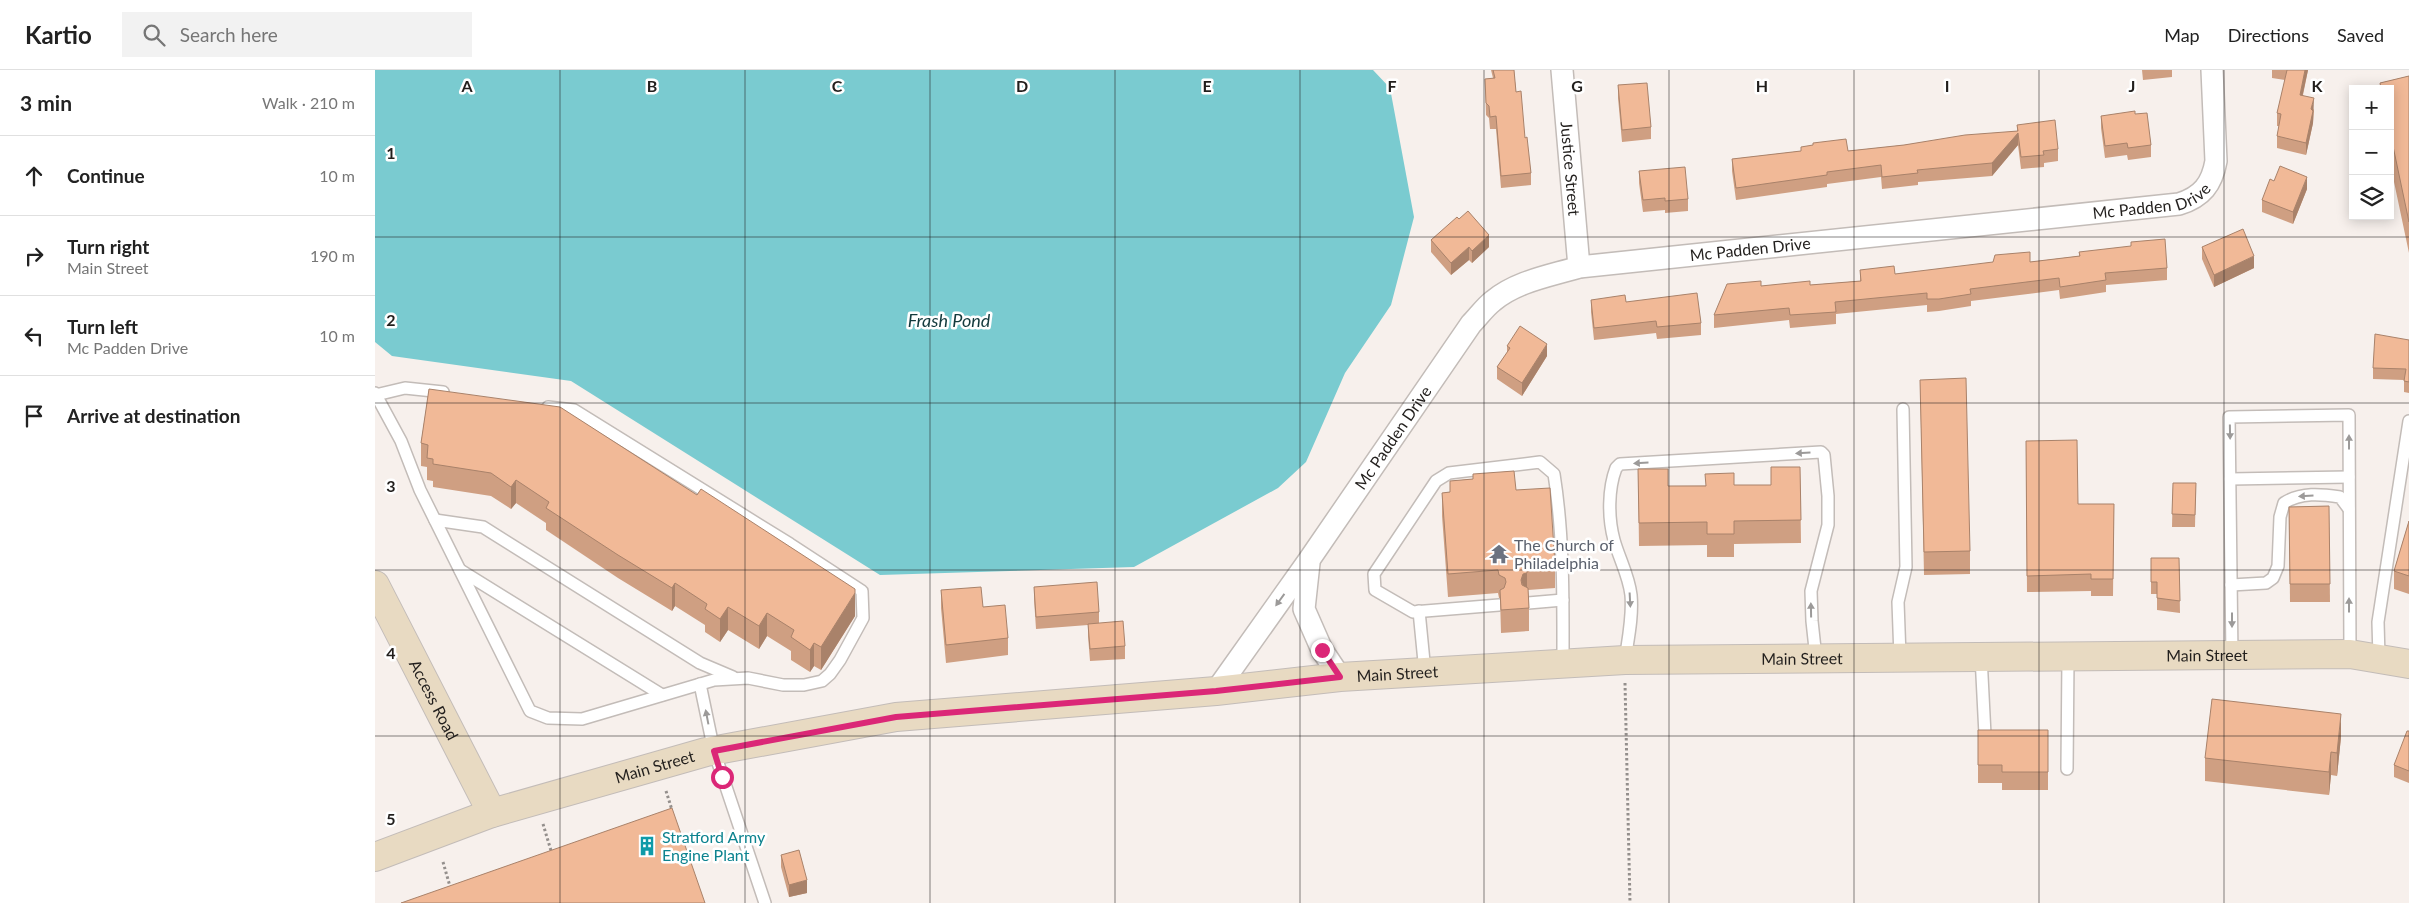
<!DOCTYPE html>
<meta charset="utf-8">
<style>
:root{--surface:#fff;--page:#f2f2f2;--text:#222;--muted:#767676;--line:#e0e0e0}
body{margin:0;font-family:Lato,sans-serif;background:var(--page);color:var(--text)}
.controls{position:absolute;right:15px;top:15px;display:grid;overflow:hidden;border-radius:0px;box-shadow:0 2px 12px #0003}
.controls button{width:45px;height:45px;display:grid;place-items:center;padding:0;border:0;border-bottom:1px solid var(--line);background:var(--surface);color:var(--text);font:25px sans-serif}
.stop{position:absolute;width:15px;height:15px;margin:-11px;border:4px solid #db2777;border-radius:50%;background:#fff}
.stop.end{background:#db2777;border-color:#fff;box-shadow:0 1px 5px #0008}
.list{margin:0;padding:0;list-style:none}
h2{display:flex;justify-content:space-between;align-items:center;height:65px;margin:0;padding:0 20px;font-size:21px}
h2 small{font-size:16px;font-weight:400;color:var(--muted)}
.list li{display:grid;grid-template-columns:32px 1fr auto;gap:15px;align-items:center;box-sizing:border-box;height:80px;padding:0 20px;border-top:1px solid var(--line)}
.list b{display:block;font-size:19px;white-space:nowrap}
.list p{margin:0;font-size:16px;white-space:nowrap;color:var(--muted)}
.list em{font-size:16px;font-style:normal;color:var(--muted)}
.icon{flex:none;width:28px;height:28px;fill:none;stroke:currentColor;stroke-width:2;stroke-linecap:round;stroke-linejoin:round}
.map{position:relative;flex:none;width:2034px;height:833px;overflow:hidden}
header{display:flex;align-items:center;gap:30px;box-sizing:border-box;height:70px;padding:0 25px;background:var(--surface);border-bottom:1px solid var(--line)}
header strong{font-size:24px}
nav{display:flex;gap:28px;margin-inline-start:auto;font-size:18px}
.search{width:350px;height:45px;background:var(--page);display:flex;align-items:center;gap:12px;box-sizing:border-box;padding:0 18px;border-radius:0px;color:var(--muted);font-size:19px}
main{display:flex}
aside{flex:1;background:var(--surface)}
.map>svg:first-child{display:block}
.water{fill:#7acbd0}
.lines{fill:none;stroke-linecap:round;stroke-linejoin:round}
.lane-casing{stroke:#c3bcb8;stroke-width:14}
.street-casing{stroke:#c3bcb8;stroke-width:24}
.secondary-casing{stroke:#c3bcb8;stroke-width:30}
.path{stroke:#948f8c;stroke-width:3;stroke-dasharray:2.5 2.5;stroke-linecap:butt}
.lane{stroke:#fff;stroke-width:11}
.street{stroke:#fff;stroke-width:21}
.secondary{stroke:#e8dac2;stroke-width:28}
.wall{fill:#cf9f82}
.shaded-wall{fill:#a9826a}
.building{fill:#f1b997;stroke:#a9826a}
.oneway{fill:#9c9a99}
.route{stroke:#db2777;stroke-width:6}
.grid{fill:none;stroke:#221f1d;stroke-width:1;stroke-opacity:0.55}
.labels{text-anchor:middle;stroke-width:5;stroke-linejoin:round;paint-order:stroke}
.street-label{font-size:16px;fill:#221f1d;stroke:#fff}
.worship-label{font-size:16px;fill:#5b616d;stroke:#fff;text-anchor:start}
.culture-label{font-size:16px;fill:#0d838f;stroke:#fff;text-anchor:start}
.water-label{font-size:18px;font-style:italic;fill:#133a3d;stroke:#fff}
.grid-label{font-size:16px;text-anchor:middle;font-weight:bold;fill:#221f1d;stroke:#fff;stroke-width:5;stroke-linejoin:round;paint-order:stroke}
</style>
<header>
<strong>Kartio</strong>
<div class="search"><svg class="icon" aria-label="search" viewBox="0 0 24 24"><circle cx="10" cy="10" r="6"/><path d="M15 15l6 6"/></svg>Search here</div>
<nav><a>Map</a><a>Directions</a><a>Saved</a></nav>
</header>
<main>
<aside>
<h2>3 min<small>Walk · 210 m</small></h2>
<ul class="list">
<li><svg class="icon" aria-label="ahead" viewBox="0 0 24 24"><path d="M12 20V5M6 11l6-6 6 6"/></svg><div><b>Continue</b></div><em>10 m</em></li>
<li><svg class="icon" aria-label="right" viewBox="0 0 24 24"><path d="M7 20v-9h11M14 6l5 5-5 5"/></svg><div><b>Turn right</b><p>Main Street</p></div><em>190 m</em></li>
<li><svg class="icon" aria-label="left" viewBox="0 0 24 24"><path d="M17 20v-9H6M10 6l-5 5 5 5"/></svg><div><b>Turn left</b><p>Mc Padden Drive</p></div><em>10 m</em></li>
<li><svg class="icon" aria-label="arrive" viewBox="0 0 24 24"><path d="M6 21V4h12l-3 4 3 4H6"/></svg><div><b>Arrive at destination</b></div></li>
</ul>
</aside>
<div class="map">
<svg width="2034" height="833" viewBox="0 0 2034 833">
<rect width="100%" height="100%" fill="#f7f0ec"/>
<polygon class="water" points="0,0 998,0 1015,18 1039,147 1016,235 970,303 931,392 903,418 759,497 505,505 196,311 17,286 0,272"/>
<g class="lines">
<defs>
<g id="lane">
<polyline points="0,323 26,371 45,420 155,641 173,648 207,649 339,610 373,608 408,615 429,615 447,611 455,604 465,590 488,548 487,521 415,474 199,340 173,337"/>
<polyline points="1,325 30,318 68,322"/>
<polyline points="1855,409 1974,407"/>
<polyline points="60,450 108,457 325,593 358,607"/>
<polyline points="85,500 287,625"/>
<path d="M 1856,515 L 1891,513 L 1898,508 L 1903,496 L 1905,447 L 1909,433 C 1926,422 1946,424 1965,427 L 1974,439"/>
<polyline points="1153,533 1188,530"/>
<path d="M 1124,535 L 1038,542 L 1000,520 L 999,504 L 1061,411 L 1074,403 L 1165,392 L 1179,404 C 1189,467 1188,530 1188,594"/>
<polyline points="1044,541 1050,602"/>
<polyline points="1606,586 1610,665"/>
<polyline points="1857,586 1854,347 1974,345 1975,584"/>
<polyline points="1525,587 1523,532 1531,497 1528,339"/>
<polyline points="2004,588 2003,552 2034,351"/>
<path d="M 1250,590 C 1253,569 1258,547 1256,525 C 1254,506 1244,488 1239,470 C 1233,448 1233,419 1241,398 L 1245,394 L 1446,382 L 1449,385 L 1453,426 L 1453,455 L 1436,521 L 1437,551 L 1441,588"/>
<polyline points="325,614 339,681 390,833"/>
<polyline points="1692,699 1693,588"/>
</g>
<g id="street">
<path id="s1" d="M 1187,0 L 1204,197"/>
<polyline points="934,493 929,539 947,580 965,607"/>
<path id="s2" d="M 841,621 L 934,490 L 1096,254 C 1103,247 1110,237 1118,231 C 1142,211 1175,206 1204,197 L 1804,134 C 1827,127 1837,114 1841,91 L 1837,0"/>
</g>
<g id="secondary">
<path id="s3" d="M 0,515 L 117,743"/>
<path id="s4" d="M 0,787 L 117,743 L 331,682 L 521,647 L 841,621 L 965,607 L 1250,590 L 1975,584 L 2034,594"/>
</g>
</defs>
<use href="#lane" class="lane-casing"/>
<use href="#street" class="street-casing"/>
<use href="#secondary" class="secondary-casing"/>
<g class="path">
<polyline points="1250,613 1255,833"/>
<polyline points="291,721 297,740"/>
<polyline points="168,754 177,784"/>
<polyline points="68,792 76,820"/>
</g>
<use href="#lane" class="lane"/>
<use href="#street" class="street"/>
<use href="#secondary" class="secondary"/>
</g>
<g class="wall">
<polygon points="1116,0 1139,0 1141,22 1156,103 1156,115 1126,118 1121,59 1115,59 1114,48 1111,45 1110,9 1118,8"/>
<polygon points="1767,0 1797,0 1797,7 1768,10"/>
<polygon points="1897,0 1933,0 1928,25 1939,40 1938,53 1931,85 1902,78 1902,66 1904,56 1902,56 1902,43 1910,10 1897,8"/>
<polygon points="2034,6 2034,183 2015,93 2015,19 2005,19 2005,13"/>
<polygon points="1243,15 1276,57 1276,69 1247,72 1243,28"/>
<polygon points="1760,44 1776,75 1776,87 1753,90 1752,85 1730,88 1726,58 1726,46"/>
<polygon points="1642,55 1683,79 1683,91 1669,93 1669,97 1646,99 1643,75 1617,106 1543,112 1543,115 1507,119 1506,107 1452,114 1452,117 1361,130 1357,101 1357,89 1426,81 1426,77 1473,81 1529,75 1642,61"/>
<polygon points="1264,101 1313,129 1313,141 1290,143 1290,140 1268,142 1264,113"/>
<polygon points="1899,111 1932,119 1918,154 1887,142 1887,130"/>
<polygon points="1084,149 1114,177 1097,193 1094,190 1076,205 1056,182 1056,170"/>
<polygon points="1827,177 1879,198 1839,217 1827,189"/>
<polygon points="1704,182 1792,198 1792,210 1731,215 1731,222 1685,229 1684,220 1596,231 1596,236 1564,241 1552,242 1552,235 1461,244 1461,254 1415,258 1414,250 1339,258 1339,245 1386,216 1435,215 1485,211 1485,200 1520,204 1655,192 1704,186"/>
<polygon points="1216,230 1251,232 1326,253 1326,265 1282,269 1281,263 1219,270 1216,242"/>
<polygon points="2034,270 2034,323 2029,322 2029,310 1998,309 1998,298"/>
<polygon points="1132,276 1172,286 1147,326 1122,309 1122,297 1132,283"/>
<polygon points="1545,310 1595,481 1595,504 1549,505"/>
<polygon points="54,319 480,546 446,600 439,596 435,602 416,590 416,581 392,566 384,579 353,560 345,572 330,562 330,555 300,536 297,541 243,508 171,460 171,453 141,433 136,439 116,426 58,417 58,411 52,410 52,397 46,396 46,373"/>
<polygon points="1651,371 1703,434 1739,434 1738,526 1716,526 1716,521 1652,522"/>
<polygon points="1425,397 1426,473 1359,474 1359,487 1332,487 1332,475 1264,476 1263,399 1293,416 1396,415"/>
<polygon points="1098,404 1141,420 1180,495 1180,518 1153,520 1154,538 1154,561 1126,563 1125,528 1124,528 1123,523 1073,527 1067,446 1067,423 1075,422 1075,411 1098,409"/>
<polygon points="1798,413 1821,413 1820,457 1797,457"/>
<polygon points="1954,436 1955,532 1915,532 1914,437"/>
<polygon points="2034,451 2034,524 2019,519 2019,501"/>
<polygon points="1776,488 1804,488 1805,543 1782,540 1782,524 1776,524"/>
<polygon points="659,517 724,542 724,553 750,576 750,589 715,591 713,566 713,555 661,559 659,529"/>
<polygon points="566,520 633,568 633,585 571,593 566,538"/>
<polygon points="1603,660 1673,660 1673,720 1627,720 1627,713 1603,713"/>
<polygon points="2034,661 2034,713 2019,707 2019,695"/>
<polygon points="1966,667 1962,706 1956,705 1954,725 1830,711 1830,688"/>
<polygon points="406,785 432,823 414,827 406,797"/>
</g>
<g class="shaded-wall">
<polygon points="1930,0 1933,0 1925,37 1925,25"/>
<polygon points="1939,28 1938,53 1931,85 1931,73 1936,39"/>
<polygon points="1643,63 1643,75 1617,106 1617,93"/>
<polygon points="1932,107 1932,119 1918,154 1918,142"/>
<polygon points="1114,165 1114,177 1097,193 1097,181"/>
<polygon points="1094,177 1094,190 1076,205 1076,193"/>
<polygon points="1879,186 1879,198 1839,217 1839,205"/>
<polygon points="1172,274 1172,286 1147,326 1147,313"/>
<polygon points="141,410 141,433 136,439 136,417"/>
<polygon points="1152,503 1152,526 1146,510 1148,504"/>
<polygon points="300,513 300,536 297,541 297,518"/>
<polygon points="480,523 480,546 446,600 446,577"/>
<polygon points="353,537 353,560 345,572 345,549"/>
<polygon points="392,543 392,566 384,579 384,556"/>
<polygon points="439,573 439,596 435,602 435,580"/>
<polygon points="1966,644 1966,667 1962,706 1962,683"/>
<polygon points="1956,682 1956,705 1954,725 1954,702"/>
<polygon points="432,810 432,823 414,827 414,815"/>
</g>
<g class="building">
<polygon points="1118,0 1139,0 1141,22 1146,21 1150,68 1152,67 1156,103 1126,106 1121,46 1115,47 1114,36 1111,33 1110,9 1120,8"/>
<polygon points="1912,0 1930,0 1925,25 1939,28 1936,39 1938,41 1931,73 1902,66 1906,44 1902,43"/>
<polygon points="2034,6 2034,152 2015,62 2015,19 2006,19 2005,13"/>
<polygon points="1272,13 1276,57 1247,60 1243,15"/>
<polygon points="1760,41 1760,44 1772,43 1776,75 1753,78 1752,73 1730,76 1726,46"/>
<polygon points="1680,50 1683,79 1668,81 1669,85 1646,87 1643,63 1617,93 1542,100 1543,103 1507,107 1506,95 1452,102 1452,105 1361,118 1357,89 1426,81 1426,77 1438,75 1438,73 1471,69 1473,81 1529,75 1590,65 1643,61 1642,55"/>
<polygon points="1905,96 1932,107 1918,142 1887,130 1895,109 1899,111"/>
<polygon points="1310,97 1313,129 1290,131 1290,128 1268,130 1264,101"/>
<polygon points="1093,141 1114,165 1097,181 1094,177 1076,193 1056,170 1082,147 1084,149"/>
<polygon points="1868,159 1879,186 1839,205 1827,177"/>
<polygon points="1790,169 1792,198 1730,203 1731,210 1685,217 1684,208 1595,219 1596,224 1564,229 1552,229 1552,223 1460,232 1461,242 1415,245 1414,238 1339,245 1352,214 1386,211 1386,216 1435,211 1435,215 1486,211 1485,200 1519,196 1520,204 1618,192 1620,185 1655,182 1655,192 1705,186 1704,182 1756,176 1756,172"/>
<polygon points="1322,223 1326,253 1282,257 1281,251 1219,258 1216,230 1250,225 1251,232"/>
<polygon points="1145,256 1172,274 1147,313 1122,297 1135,278 1132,276"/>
<polygon points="2000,264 2034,270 2034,312 2029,311 2031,299 1998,298"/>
<polygon points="1591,308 1595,481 1549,482 1545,310"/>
<polygon points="54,319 185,337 322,425 326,419 480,519 480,523 446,577 439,573 435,580 416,567 419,560 392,543 384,556 353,537 345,549 330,539 332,534 300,513 297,518 243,485 171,438 174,432 141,410 136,417 116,403 58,394 58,389 52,388 53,375 46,373"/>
<polygon points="1702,370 1703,434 1739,434 1738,509 1716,509 1716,504 1652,506 1651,371"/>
<polygon points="1396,397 1425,397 1426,450 1359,451 1359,464 1332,464 1332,452 1264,453 1263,399 1293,399 1293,416 1331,416 1330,404 1359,403 1359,415 1396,415"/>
<polygon points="1139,401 1141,420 1175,418 1180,495 1152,497 1152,503 1148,504 1146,510 1147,515 1153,518 1154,538 1126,540 1125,520 1129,518 1131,512 1130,508 1124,505 1123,500 1073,504 1067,423 1075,422 1075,411 1098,409 1098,404"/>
<polygon points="1798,413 1821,413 1820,445 1797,444"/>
<polygon points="1954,436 1955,514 1915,514 1914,437"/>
<polygon points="2034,451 2034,506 2019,501"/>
<polygon points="1776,488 1804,488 1805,531 1782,528 1782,512 1776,512"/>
<polygon points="722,512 724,542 661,547 659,517"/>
<polygon points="606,517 608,537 630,535 633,568 571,575 566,520"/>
<polygon points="748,551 750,576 715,579 713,554"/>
<polygon points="1837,629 1966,644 1962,683 1956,682 1954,702 1830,688"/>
<polygon points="1603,660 1673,660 1673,702 1627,702 1627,695 1603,695"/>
<polygon points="2032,661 2034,661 2034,701 2019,695"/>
<polygon points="297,738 330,833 26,833"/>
<polygon points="424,780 432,810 414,815 406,785"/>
</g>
<defs><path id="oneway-solid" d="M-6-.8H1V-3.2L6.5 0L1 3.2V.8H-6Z" transform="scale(1.25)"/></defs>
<g class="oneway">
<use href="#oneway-solid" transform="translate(1855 362) rotate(89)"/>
<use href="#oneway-solid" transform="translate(1974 372) rotate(-90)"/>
<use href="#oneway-solid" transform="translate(1428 383) rotate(177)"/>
<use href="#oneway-solid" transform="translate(1266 393) rotate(177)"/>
<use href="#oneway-solid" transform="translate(1931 426) rotate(177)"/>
<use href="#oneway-solid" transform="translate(905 530) rotate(126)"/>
<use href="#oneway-solid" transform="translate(1255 530) rotate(87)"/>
<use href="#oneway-solid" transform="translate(1974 535) rotate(-90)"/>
<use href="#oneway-solid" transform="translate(1436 540) rotate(-91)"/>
<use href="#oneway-solid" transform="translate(1857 550) rotate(90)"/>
<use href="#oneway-solid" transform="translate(332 647) rotate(-101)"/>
</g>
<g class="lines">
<polyline class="route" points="347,707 339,681 521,647 841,621 965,607 947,580"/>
</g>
<path class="grid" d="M 185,0 L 185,833M 370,0 L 370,833M 555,0 L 555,833M 740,0 L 740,833M 925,0 L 925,833M 1109,0 L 1109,833M 1294,0 L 1294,833M 1479,0 L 1479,833M 1664,0 L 1664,833M 1849,0 L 1849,833M 0,167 L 2034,167M 0,333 L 2034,333M 0,500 L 2034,500M 0,666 L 2034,666"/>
<defs>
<symbol id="temple-bare" viewBox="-9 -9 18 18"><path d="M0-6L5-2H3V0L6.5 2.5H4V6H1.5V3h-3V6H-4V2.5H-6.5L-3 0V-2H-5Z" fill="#6b7280" stroke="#fff" stroke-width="2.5" paint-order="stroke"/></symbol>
<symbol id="building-bare" viewBox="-9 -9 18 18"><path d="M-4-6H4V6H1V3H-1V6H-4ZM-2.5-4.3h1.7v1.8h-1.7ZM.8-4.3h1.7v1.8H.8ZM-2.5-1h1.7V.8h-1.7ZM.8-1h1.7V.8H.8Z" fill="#0f9aa8" stroke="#fff" stroke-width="2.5" paint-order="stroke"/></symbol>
</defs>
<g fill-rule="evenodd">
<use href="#temple-bare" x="1110" y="470" width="28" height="28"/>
<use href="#building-bare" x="258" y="762" width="28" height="28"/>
</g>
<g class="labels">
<g class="street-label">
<text dy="6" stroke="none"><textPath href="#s1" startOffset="99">Justice Street</textPath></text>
<text dy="6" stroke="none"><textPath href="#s2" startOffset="1149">Mc Padden Drive</textPath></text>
<text dy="6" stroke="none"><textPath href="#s2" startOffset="744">Mc Padden Drive</textPath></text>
<text dy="6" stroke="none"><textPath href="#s2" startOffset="309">Mc Padden Drive</textPath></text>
<text dy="6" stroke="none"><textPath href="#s4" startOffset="1854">Main Street</textPath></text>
<text dy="6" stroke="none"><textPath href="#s4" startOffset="1449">Main Street</textPath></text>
<text dy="6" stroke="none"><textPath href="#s4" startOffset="1044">Main Street</textPath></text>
<text dy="6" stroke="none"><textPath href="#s3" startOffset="129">Access Road</textPath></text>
<text dy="6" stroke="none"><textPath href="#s4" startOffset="294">Main Street</textPath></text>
</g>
<g class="worship-label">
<text x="1139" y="481">The Church of<tspan x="1139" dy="18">Philadelphia</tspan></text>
</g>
<g class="culture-label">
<text x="287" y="773">Stratford Army<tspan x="287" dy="18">Engine Plant</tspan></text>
</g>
<g class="water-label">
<text x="574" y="257">Frash Pond</text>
</g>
</g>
<g class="grid-label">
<text x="92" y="22">A</text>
<text x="277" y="22">B</text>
<text x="462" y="22">C</text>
<text x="647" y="22">D</text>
<text x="832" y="22">E</text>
<text x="1017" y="22">F</text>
<text x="1202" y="22">G</text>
<text x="1387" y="22">H</text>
<text x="1572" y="22">I</text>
<text x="1757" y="22">J</text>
<text x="1942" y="22">K</text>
<text x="16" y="89">1</text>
<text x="16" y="256">2</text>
<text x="16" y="422">3</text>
<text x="16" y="589">4</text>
<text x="16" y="755">5</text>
</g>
</svg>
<div class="controls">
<button>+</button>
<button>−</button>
<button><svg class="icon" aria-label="layers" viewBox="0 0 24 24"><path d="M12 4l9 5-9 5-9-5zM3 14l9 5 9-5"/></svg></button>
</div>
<div class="stop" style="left:347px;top:707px"></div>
<div class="stop end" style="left:947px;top:580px"></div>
</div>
</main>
